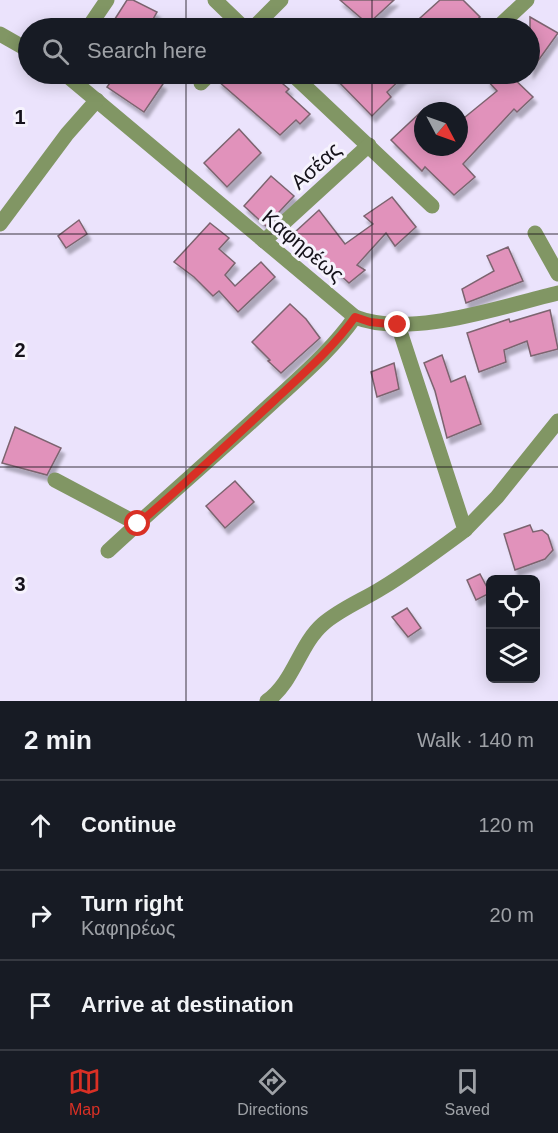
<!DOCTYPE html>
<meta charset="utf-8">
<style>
:root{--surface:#171b24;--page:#242831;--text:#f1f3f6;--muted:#9ea1a6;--line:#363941;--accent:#d93025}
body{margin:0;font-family:Arial,sans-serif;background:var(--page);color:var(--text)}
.controls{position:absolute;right:18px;bottom:18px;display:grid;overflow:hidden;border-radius:9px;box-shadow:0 3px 15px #0003}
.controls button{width:54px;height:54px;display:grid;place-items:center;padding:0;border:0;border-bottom:2px solid var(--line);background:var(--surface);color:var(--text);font:30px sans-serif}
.compass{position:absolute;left:414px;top:102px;width:54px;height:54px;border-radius:50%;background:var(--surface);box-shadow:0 3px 15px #0003;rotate:131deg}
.stop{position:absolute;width:18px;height:18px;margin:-14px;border:4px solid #d93025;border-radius:50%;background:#fff}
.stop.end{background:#d93025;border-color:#fff;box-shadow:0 2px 6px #0008}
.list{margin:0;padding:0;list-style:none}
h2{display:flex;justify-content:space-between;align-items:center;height:78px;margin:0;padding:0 24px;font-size:26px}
h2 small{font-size:20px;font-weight:400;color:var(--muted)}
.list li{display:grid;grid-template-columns:39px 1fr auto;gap:18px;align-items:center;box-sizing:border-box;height:90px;padding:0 24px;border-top:2px solid var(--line)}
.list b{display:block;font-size:22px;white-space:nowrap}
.list p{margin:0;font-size:20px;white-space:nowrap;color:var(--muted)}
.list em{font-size:20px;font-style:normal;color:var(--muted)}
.icon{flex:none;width:33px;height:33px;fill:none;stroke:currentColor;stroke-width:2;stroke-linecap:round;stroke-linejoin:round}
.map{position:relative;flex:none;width:558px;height:701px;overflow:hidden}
.search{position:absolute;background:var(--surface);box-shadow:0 3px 15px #0003;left:18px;right:18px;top:18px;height:66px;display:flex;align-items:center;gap:15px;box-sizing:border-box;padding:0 21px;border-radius:33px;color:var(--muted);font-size:22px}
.sheet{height:348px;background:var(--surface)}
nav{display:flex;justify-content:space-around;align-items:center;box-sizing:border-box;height:84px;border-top:2px solid var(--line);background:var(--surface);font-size:16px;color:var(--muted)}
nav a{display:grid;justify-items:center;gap:3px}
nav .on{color:var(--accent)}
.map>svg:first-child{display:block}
.building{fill:#e192bb;stroke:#7c646f;stroke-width:1.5;filter:url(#shadow)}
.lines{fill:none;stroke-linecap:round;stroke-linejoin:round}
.minor{stroke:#819664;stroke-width:15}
.route{stroke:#d93025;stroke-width:8}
.grid{fill:none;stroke:#15121a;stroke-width:1.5;stroke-opacity:0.55}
.labels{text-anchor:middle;stroke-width:6;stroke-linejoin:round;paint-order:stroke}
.street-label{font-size:21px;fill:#15121a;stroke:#f6f3fd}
.grid-label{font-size:20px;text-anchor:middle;font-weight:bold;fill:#15121a;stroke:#f6f3fd;stroke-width:6;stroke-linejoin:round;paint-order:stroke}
</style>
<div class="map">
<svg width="558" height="701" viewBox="0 0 558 701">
<defs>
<filter id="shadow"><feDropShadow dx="3.5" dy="6" stdDeviation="1.5" flood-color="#0004"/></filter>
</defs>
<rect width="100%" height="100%" fill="#ebe3fc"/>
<g class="building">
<polygon points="127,0 133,0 157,12 148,28 128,28 113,22"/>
<polygon points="340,0 394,0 368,24"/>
<polygon points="440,0 463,0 480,17 467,28 409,28"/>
<polygon points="530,17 558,33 530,72"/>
<polygon points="116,74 148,74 163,84 144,112 107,87"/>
<polygon points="225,74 271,74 289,89 286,92 310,114 300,124 296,120 280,135 218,81"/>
<polygon points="331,74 406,74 387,92 391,97 372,116"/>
<polygon points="493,74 509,74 533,97 517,112 514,109 463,164 475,177 454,195 425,167 422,171 391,140 423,110 423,147 459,147 459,122 497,91 487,80"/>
<polygon points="239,129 261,153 227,187 204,163"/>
<polygon points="271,176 294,196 266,226 244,206"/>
<polygon points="392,197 416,227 395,246 386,233 357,265 365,270 349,283 294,233 319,210 345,244 373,224 364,216"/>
<polygon points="79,220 87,234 66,248 58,236"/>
<polygon points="210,223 229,238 219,249 235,263 225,275 235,286 261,262 275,277 238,312 219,291 213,296 194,277 174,262"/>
<polygon points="508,247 523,281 466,303 462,289 494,271 487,256"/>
<polygon points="290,304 306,319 320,338 281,373 268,361 270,360 252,342"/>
<polygon points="550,310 558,349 531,356 527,341 504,350 506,362 479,372 467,333 509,319 510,322"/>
<polygon points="442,355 451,382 465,376 481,424 447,438 435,391 424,363"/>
<polygon points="394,363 399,389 377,397 371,372"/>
<polygon points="15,427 61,448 47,475 2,463"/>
<polygon points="235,481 254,502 225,528 206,506"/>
<polygon points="530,525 533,532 542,530 548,535 553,550 545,559 515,570 504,534"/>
<polygon points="480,574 490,593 476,600 467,580"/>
<polygon points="407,608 421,628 408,637 392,617"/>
</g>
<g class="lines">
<g class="minor">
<polyline points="215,0 244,28"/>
<polyline points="88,28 107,0"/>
<polyline points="253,28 281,0"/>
<polyline points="497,28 527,0"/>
<polyline points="0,34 28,50"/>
<path d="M 65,74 L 355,317 C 410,339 502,306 558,293"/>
<polyline points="292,74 432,206"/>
<polyline points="201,83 210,74"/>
<polyline points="0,224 67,134 97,100"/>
<polyline points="535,233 558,274"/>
<polyline points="264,241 369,145"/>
<polyline points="55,480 138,524"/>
<polyline points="465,530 497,497 558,421"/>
<path d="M 108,551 C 162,501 218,453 272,403 C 301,376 332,350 355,317"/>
<path d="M 267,701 C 294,682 299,645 323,624 C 340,609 363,600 382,588 C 410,571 438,550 465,530 L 398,325"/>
</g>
</g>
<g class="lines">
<path class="route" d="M 138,524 C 185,484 230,442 275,400 C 303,374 333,348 355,317 L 370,322 L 398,325"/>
</g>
<path class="grid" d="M 186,0 L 186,28M 372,0 L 372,28M 186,74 L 186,701M 372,74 L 372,701M 0,234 L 558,234M 0,467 L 558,467"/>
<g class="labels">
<g class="street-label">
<text transform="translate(316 166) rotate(-42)" y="7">Ασέας</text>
<text transform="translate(303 246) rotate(40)" y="7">Καφηρέως</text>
</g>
</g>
<g class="grid-label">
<text x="20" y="124">1</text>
<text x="20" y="357">2</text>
<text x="20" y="591">3</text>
</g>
</svg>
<div class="controls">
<button><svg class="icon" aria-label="locate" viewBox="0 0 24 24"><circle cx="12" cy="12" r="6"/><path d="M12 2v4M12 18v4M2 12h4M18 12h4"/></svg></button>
<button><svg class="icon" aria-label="layers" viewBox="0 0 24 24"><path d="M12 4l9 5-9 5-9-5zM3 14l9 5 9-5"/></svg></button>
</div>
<svg class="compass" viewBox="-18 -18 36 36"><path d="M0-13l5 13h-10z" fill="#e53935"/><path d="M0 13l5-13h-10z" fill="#9ea1a6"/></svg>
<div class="stop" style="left:138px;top:524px"></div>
<div class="stop end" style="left:398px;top:325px"></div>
<div class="search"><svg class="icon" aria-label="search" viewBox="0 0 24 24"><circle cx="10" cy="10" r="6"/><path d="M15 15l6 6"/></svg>Search here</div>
</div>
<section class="sheet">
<h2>2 min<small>Walk · 140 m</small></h2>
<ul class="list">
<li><svg class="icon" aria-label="ahead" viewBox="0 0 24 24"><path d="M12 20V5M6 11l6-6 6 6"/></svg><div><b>Continue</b></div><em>120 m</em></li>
<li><svg class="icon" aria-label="right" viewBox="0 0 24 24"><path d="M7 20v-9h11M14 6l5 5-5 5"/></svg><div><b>Turn right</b><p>Καφηρέως</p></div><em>20 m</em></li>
<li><svg class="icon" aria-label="arrive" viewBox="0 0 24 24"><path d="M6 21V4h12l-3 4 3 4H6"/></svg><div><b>Arrive at destination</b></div></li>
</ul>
</section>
<nav>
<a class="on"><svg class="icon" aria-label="map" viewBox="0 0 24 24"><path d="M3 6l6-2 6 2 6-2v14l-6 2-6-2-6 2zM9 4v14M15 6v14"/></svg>Map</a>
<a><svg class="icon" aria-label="directions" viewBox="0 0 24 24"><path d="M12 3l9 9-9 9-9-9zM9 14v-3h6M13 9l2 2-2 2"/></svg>Directions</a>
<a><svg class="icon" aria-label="saved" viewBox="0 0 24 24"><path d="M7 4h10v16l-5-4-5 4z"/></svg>Saved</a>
</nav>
